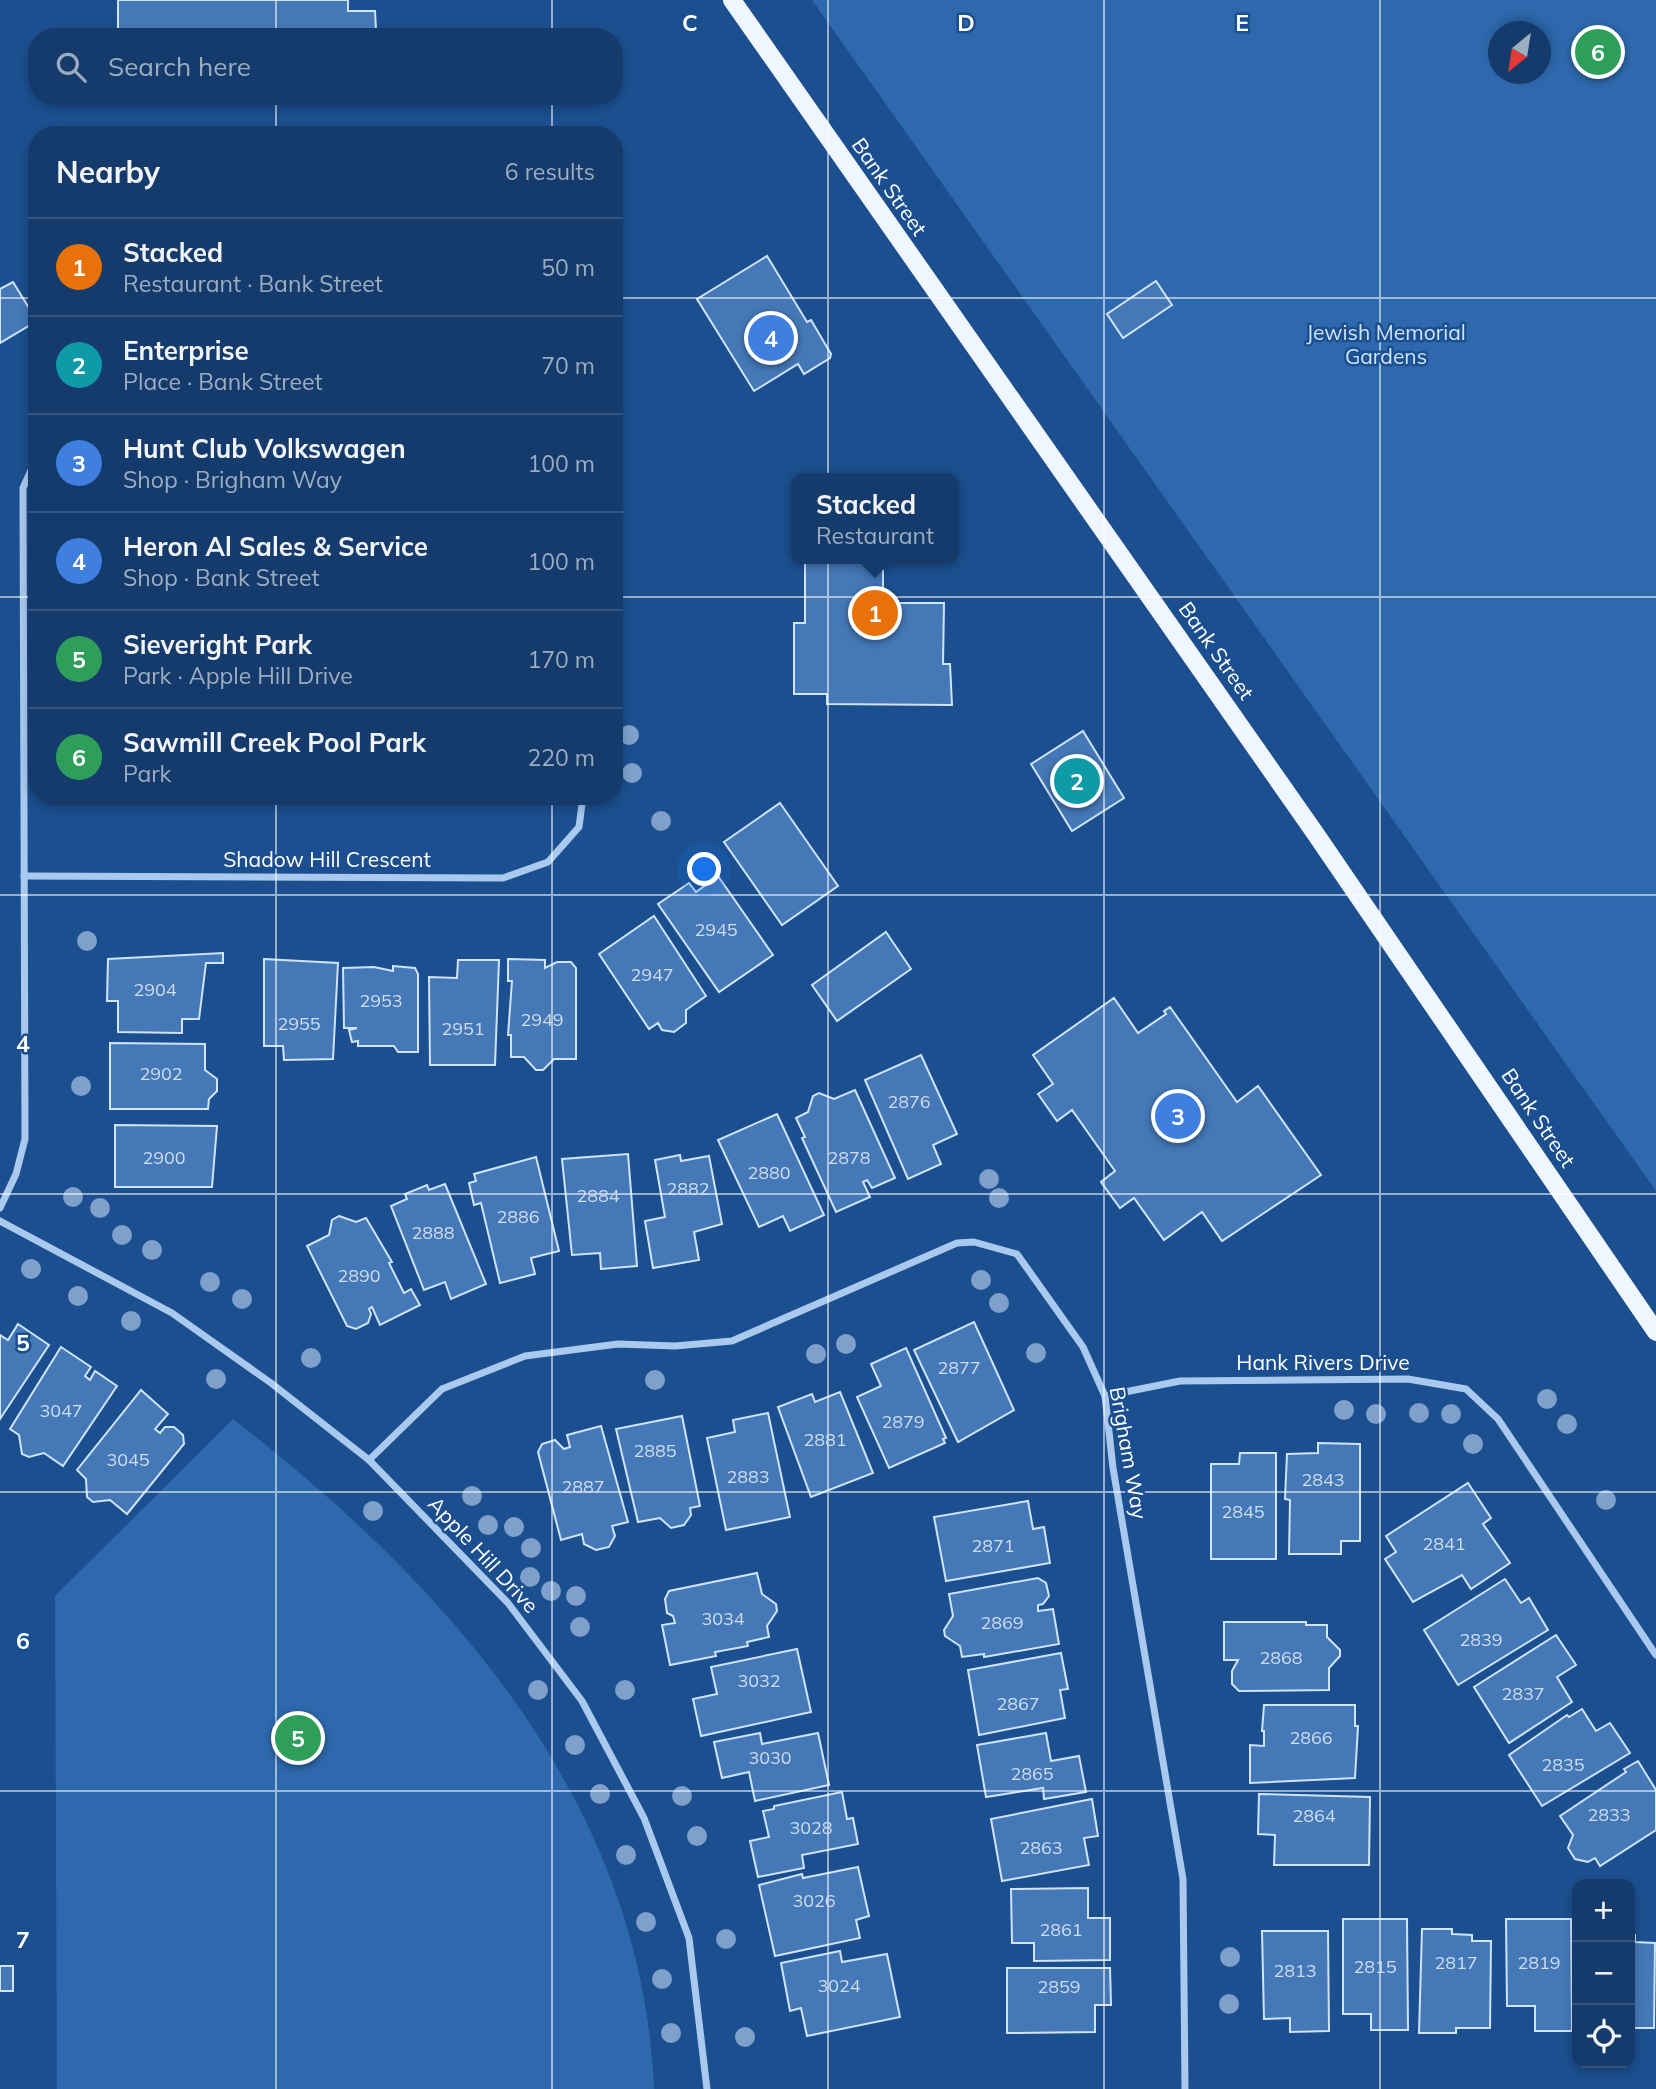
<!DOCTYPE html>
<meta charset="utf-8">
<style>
:root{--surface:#143b6b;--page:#1d4271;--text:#f1f3f6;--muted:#9dadc1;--line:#33557e;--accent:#ffd166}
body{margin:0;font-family:Mulish,sans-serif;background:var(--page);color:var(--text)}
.controls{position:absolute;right:21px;bottom:21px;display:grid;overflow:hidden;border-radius:14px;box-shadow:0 4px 10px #0003}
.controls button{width:63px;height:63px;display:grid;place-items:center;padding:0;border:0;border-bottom:2px solid var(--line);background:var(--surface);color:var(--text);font:35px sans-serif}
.compass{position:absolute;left:1488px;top:21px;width:63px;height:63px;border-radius:50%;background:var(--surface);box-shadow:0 4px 10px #0003;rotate:210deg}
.you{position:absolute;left:705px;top:870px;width:24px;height:24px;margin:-18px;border:5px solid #fff;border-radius:50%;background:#1a73e8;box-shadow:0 0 0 10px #1a73e833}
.badge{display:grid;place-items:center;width:46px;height:46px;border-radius:50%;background:var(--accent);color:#fff;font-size:23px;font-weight:700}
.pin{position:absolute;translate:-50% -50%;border:4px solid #fff;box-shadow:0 2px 7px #0006}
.popup{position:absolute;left:791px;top:473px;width:168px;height:91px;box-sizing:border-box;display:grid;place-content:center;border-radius:14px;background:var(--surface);filter:drop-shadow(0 2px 5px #0005);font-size:23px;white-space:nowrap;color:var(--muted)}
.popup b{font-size:26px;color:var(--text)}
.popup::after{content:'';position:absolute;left:50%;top:100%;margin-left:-14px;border:14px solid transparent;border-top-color:var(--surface)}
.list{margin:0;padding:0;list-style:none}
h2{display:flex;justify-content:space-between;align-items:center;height:91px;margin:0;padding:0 28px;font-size:30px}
h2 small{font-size:23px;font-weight:400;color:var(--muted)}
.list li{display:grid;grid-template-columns:46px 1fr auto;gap:21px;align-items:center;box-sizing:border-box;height:98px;padding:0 28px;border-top:2px solid var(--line)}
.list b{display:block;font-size:26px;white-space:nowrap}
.list p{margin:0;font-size:23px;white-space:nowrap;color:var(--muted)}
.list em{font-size:23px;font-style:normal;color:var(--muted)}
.icon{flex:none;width:38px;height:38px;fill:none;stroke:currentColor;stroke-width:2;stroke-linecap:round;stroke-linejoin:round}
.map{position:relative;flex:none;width:1656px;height:2089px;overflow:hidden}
.search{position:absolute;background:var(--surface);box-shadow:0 4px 10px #0003;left:28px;top:28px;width:595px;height:77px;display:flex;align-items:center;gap:18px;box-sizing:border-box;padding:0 24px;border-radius:28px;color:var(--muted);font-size:26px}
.panel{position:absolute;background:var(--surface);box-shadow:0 4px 10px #0003;left:28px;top:126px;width:595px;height:679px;border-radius:28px}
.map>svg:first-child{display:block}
.green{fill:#2e69ad;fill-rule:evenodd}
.building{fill:#4478b7;stroke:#cfe3fa;stroke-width:2}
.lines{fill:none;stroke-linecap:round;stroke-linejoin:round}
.minor{stroke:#a9c9ee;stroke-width:7}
.primary{stroke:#f0f6ff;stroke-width:18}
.tree{fill:#7ea0ca}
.grid{fill:none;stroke:#fff;stroke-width:2;stroke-opacity:0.55}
.labels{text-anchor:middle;stroke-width:5;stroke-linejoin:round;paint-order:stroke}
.number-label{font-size:18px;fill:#d0dded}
.street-label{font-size:21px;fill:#fff;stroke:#1b4f8f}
.park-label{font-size:21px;fill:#cfe3fa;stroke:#1b4f8f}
.grid-label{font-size:23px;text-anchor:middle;font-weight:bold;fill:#fff;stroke:#1b4f8f;stroke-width:5;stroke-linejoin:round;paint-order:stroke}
</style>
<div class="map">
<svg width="1656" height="2089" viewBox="0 0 1656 2089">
<rect width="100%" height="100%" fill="#1b4f8f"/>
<g class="green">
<path d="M 812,0 L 1656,0 L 1656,1191 ZM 1498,32 L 1540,32 L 1540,74 L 1498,74 Z"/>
<path d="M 233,1419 C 449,1586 642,1802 654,2089 L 57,2089 L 55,1596 Z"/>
</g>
<g class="building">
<polygon points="118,0 348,0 348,11 375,11 376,30 349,31 349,37 118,37"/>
<polygon points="767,256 807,322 811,320 831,354 830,358 804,374 798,364 754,391 697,299"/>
<polygon points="1156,281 1172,305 1123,338 1107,314"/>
<polygon points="13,282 37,321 0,343 0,289"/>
<polygon points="805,559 883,559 883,603 944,603 943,664 950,664 952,705 827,704 827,694 794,694 794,623 805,623"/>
<polygon points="1083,731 1124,798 1072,831 1031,764"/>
<polygon points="780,803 838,886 782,925 724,842"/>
<polygon points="718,876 773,955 719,992 658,904 689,883 696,892"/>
<polygon points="654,916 706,996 686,1010 686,1023 674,1032 662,1030 658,1023 649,1029 599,954"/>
<polygon points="886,932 911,969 837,1021 812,985"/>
<polygon points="223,953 223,963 206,963 199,1019 182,1019 182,1033 118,1032 118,1001 107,1001 108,959"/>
<polygon points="264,959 338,963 333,1059 284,1060 283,1046 264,1046"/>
<polygon points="508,959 545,960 545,968 557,962 571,962 576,968 576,1059 554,1059 543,1070 536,1070 524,1057 511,1057 511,1035 508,1035 512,981 508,981"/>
<polygon points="458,960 499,960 495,1065 430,1065 429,977 457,978"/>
<polygon points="393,966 415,968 418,974 418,1052 398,1052 394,1046 358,1046 358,1041 352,1042 349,1030 357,1028 344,1028 343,968 374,967 393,971"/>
<polygon points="1114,998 1138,1033 1166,1014 1164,1011 1170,1007 1237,1102 1258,1086 1321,1175 1222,1241 1202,1212 1164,1240 1134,1198 1120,1208 1101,1182 1115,1171 1072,1110 1057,1121 1038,1094 1053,1084 1033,1055"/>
<polygon points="110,1043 205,1044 205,1070 217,1079 217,1091 209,1099 208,1109 110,1109"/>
<polygon points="921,1055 957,1134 933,1145 941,1164 908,1179 865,1080"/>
<polygon points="855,1090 895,1178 872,1188 867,1180 863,1182 870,1197 836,1212 802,1138 805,1137 796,1118 808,1112 813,1096 819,1093 834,1099"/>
<polygon points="777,1114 824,1215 790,1231 783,1216 759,1227 718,1140"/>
<polygon points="115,1125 217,1126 212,1187 115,1187"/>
<polygon points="628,1154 637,1266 601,1269 600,1253 572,1255 562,1159"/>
<polygon points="680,1155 681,1161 709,1156 722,1224 694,1232 699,1260 653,1268 645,1221 665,1217 655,1160"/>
<polygon points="536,1157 559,1251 531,1258 535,1274 500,1283 481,1203 474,1205 469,1183 476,1181 474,1174"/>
<polygon points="445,1184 486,1284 451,1299 445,1282 424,1290 391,1206 407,1199 405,1194 427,1185 429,1190"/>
<polygon points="339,1216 356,1222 366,1218 392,1262 389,1263 404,1293 411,1289 420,1305 380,1325 372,1307 369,1309 371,1314 368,1323 356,1329 347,1326 307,1246 329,1235 332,1220"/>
<polygon points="974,1322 1014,1410 958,1442 914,1350"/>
<polygon points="18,1324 49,1345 0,1419 0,1335 8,1340"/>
<polygon points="61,1347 91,1367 85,1376 90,1380 95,1371 117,1386 63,1466 44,1453 29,1457 22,1454 19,1435 10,1429"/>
<polygon points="906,1348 946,1438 943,1439 945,1443 889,1468 857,1397 881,1386 871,1364"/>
<polygon points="141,1390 168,1414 155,1429 160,1433 165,1427 174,1427 183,1435 184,1444 127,1514 110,1500 93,1502 87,1497 86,1479 77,1470"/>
<polygon points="840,1392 873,1473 811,1497 778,1407 812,1394 815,1402"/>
<polygon points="768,1413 790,1517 726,1530 707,1438 735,1432 733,1420"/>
<polygon points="682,1416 700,1506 690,1508 691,1515 684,1525 671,1528 660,1518 638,1522 616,1429"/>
<polygon points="601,1426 628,1522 612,1526 615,1536 609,1547 596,1550 584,1544 582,1534 561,1540 538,1452 542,1444 555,1440 564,1449 570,1447 567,1435"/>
<polygon points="1318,1443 1360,1444 1360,1541 1341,1541 1341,1554 1289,1554 1290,1500 1285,1499 1287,1454 1318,1453"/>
<polygon points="1240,1453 1276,1453 1276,1559 1211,1559 1211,1464 1239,1464"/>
<polygon points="1468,1483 1491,1518 1483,1524 1510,1563 1471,1589 1462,1575 1413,1602 1385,1559 1396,1552 1386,1536"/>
<polygon points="1028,1501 1033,1529 1044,1527 1050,1563 946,1581 934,1517"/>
<polygon points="757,1573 762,1594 776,1604 777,1611 767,1626 769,1637 747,1642 748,1646 715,1652 716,1656 670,1665 662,1625 675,1623 673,1616 667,1613 665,1599 669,1591"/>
<polygon points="1038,1578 1046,1583 1049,1596 1043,1604 1038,1605 1038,1611 1053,1609 1059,1644 984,1657 984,1654 962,1657 960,1646 945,1636 944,1630 953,1616 949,1594"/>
<polygon points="1505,1579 1521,1603 1529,1598 1548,1630 1458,1685 1424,1630"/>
<polygon points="1224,1622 1306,1622 1306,1625 1327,1625 1327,1637 1340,1650 1340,1656 1329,1668 1329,1690 1239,1691 1232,1684 1232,1671 1238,1660 1224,1660"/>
<polygon points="1556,1635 1576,1665 1557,1677 1572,1702 1509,1743 1474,1687"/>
<polygon points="797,1649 811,1712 701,1736 693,1699 717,1694 711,1667"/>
<polygon points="1061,1653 1068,1689 1060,1690 1065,1718 979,1735 968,1670"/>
<polygon points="1264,1705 1355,1705 1355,1726 1358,1726 1355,1778 1250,1783 1250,1745 1264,1746 1264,1731 1262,1731"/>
<polygon points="1582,1709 1596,1731 1610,1723 1630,1753 1542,1806 1509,1755 1567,1715 1569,1717"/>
<polygon points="760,1733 762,1744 818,1733 829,1785 755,1801 749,1772 722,1778 714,1742"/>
<polygon points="1046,1733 1051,1761 1079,1756 1086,1792 1044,1799 1043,1788 986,1797 977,1745"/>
<polygon points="1638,1761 1656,1790 1656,1830 1600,1866 1595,1858 1588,1862 1575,1859 1568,1848 1573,1835 1560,1816 1626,1772 1624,1769"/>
<polygon points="842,1792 847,1819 853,1818 858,1844 802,1855 804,1868 758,1877 750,1841 769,1837 763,1811 774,1809 774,1806"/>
<polygon points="1259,1794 1370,1797 1369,1865 1274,1865 1275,1835 1258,1834"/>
<polygon points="1092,1799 1098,1836 1084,1838 1089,1865 1002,1881 991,1819"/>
<polygon points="858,1867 869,1916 856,1920 860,1938 775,1956 759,1885 802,1874 803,1878"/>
<polygon points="1088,1888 1088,1918 1110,1918 1110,1960 1034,1961 1034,1943 1012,1943 1011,1889"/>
<polygon points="1343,1919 1407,1919 1408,2030 1371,2030 1371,2014 1343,2014"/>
<polygon points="1506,1919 1571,1919 1572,2031 1535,2031 1535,2006 1507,2006"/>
<polygon points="1422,1929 1452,1929 1452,1934 1472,1935 1472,1941 1491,1941 1490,2028 1456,2028 1456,2033 1419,2033"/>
<polygon points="1262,1931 1328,1931 1329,2031 1290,2032 1290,2018 1264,2019"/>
<polygon points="1630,1935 1635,1935 1635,1942 1655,1943 1654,2028 1630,2028"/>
<polygon points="840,1951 842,1962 887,1954 900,2017 807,2036 801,2008 790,2011 781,1963"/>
<rect x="0" y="1966" width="13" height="25"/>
<polygon points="1007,1968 1110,1968 1111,2005 1095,2005 1095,2032 1007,2033"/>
</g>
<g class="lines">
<g class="minor">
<polyline points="24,876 503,878 548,862 579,827 583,796"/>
<polyline points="0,1208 16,1174 25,1139 23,488 37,457"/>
<polyline points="0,1221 172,1313 271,1383 369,1460 508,1603 582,1701 644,1818 689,1938 707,2089"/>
<polyline points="1105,1396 1180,1381 1408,1379 1466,1389 1498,1419 1656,1655"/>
<polyline points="369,1460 442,1389 525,1356 618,1344 675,1346 732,1341 957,1243 974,1242 1017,1254 1083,1347 1105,1396 1113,1468 1183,1879 1185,2089"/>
</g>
<polyline class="primary" points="732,0 1315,833 1656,1332"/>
</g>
<g class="tree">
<circle cx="629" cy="735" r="10"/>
<circle cx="632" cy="773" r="10"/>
<circle cx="661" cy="821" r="10"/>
<circle cx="87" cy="941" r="10"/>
<circle cx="81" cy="1086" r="10"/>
<circle cx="989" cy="1179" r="10"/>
<circle cx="73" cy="1197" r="10"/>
<circle cx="999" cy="1198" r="10"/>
<circle cx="100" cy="1208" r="10"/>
<circle cx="122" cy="1235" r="10"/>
<circle cx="152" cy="1250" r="10"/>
<circle cx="31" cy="1269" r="10"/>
<circle cx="981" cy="1280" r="10"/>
<circle cx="210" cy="1282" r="10"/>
<circle cx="78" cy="1296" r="10"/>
<circle cx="242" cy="1299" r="10"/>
<circle cx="999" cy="1303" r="10"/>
<circle cx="131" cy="1321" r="10"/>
<circle cx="846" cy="1344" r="10"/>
<circle cx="1036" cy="1353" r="10"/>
<circle cx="816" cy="1354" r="10"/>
<circle cx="311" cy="1358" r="10"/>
<circle cx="216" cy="1379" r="10"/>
<circle cx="655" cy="1380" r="10"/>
<circle cx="1547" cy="1399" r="10"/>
<circle cx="1344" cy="1410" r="10"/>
<circle cx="1419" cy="1413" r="10"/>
<circle cx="1376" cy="1414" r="10"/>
<circle cx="1451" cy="1414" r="10"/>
<circle cx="1567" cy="1424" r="10"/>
<circle cx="1473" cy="1444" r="10"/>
<circle cx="472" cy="1496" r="10"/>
<circle cx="1606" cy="1500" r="10"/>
<circle cx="373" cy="1511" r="10"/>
<circle cx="488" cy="1525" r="10"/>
<circle cx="514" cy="1527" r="10"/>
<circle cx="531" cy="1548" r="10"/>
<circle cx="530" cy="1577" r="10"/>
<circle cx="551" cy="1591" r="10"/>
<circle cx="576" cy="1596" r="10"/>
<circle cx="580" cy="1627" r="10"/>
<circle cx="538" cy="1690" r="10"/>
<circle cx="625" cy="1690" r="10"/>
<circle cx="575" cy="1745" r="10"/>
<circle cx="600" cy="1794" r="10"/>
<circle cx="682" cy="1796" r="10"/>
<circle cx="697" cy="1836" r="10"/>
<circle cx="626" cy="1855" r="10"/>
<circle cx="646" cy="1922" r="10"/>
<circle cx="726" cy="1939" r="10"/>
<circle cx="1230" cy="1957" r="10"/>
<circle cx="662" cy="1979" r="10"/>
<circle cx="1229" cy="2004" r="10"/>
<circle cx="671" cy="2033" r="10"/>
<circle cx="745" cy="2037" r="10"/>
</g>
<path class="grid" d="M 276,0 L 276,37M 552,0 L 552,37M 828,0 L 828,2089M 1104,0 L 1104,2089M 1380,0 L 1380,2089M 276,96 L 276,135M 552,96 L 552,135M 0,298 L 37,298M 614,298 L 1656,298M 0,597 L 37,597M 614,597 L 1656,597M 276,796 L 276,2089M 552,796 L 552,2089M 0,895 L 1656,895M 0,1194 L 1656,1194M 0,1492 L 1656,1492M 0,1791 L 1656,1791"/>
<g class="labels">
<g class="number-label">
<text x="716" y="936">2945</text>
<text x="652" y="981">2947</text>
<text x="155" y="996">2904</text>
<text x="381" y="1007">2953</text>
<text x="542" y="1026">2949</text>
<text x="299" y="1030">2955</text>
<text x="463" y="1035">2951</text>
<text x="161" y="1080">2902</text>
<text x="909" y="1108">2876</text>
<text x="164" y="1164">2900</text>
<text x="849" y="1164">2878</text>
<text x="769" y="1179">2880</text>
<text x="688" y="1195">2882</text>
<text x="598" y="1202">2884</text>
<text x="518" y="1223">2886</text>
<text x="433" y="1239">2888</text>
<text x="359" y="1282">2890</text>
<text x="959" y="1374">2877</text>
<text x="61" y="1417">3047</text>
<text x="903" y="1428">2879</text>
<text x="825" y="1446">2881</text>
<text x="655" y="1457">2885</text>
<text x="128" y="1466">3045</text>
<text x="748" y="1483">2883</text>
<text x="1323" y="1486">2843</text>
<text x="583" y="1493">2887</text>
<text x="1243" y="1518">2845</text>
<text x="1444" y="1550">2841</text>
<text x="993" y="1552">2871</text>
<text x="723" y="1625">3034</text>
<text x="1002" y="1629">2869</text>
<text x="1481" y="1646">2839</text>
<text x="1281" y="1664">2868</text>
<text x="759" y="1687">3032</text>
<text x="1523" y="1700">2837</text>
<text x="1018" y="1710">2867</text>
<text x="1311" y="1744">2866</text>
<text x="770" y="1764">3030</text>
<text x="1563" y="1771">2835</text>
<text x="1032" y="1780">2865</text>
<text x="1609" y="1821">2833</text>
<text x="1314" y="1822">2864</text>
<text x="811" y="1834">3028</text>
<text x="1041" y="1854">2863</text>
<text x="814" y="1907">3026</text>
<text x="1061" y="1936">2861</text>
<text x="1456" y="1969">2817</text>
<text x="1539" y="1969">2819</text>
<text x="1375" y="1973">2815</text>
<text x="1295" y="1977">2813</text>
<text x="839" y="1992">3024</text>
<text x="1059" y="1993">2859</text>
</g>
<g class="street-label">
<text transform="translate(889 187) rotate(55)" y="7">Bank Street</text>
<text transform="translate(1216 651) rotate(55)" y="7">Bank Street</text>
<text x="327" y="867">Shadow Hill Crescent</text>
<text transform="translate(1538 1118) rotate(56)" y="7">Bank Street</text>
<text x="1323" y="1370">Hank Rivers Drive</text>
<text transform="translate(1128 1453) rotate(80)" y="7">Brigham Way</text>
<text transform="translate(483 1555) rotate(47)" y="7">Apple Hill Drive</text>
</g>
<g class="park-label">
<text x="1386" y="340">Jewish Memorial<tspan x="1386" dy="24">Gardens</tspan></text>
</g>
</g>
<g class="grid-label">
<text x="690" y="31">C</text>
<text x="966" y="31">D</text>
<text x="1242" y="31">E</text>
<text x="23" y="1052">4</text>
<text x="23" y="1351">5</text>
<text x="23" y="1649">6</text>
<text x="23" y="1948">7</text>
</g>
</svg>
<div class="controls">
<button>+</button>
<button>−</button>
<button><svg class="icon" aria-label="locate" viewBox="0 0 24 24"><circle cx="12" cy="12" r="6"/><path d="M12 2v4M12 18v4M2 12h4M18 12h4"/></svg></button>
</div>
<svg class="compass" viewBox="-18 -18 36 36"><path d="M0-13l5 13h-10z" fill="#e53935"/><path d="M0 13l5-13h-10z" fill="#9dadc1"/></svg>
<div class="you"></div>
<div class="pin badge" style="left:875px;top:613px;background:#e8710a">1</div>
<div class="popup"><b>Stacked</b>Restaurant</div>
<div class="pin badge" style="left:1077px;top:781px;background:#0f9aa8">2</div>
<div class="pin badge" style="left:1178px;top:1116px;background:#3f7fe0">3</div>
<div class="pin badge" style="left:771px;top:338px;background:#3f7fe0">4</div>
<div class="pin badge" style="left:298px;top:1738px;background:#2e9e5b">5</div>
<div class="pin badge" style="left:1598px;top:52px;background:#2e9e5b">6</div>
<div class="search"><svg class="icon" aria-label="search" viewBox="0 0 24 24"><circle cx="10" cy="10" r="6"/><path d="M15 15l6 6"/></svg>Search here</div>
<section class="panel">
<h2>Nearby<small>6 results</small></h2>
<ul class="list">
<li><span class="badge" style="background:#e8710a">1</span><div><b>Stacked</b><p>Restaurant · Bank Street</p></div><em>50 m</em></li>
<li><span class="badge" style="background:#0f9aa8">2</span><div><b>Enterprise</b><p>Place · Bank Street</p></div><em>70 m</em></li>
<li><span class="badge" style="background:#3f7fe0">3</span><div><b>Hunt Club Volkswagen</b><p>Shop · Brigham Way</p></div><em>100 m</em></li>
<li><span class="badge" style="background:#3f7fe0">4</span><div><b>Heron Al Sales &amp; Service</b><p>Shop · Bank Street</p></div><em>100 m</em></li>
<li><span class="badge" style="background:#2e9e5b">5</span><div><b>Sieveright Park</b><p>Park · Apple Hill Drive</p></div><em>170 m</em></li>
<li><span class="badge" style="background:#2e9e5b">6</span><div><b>Sawmill Creek Pool Park</b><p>Park</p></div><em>220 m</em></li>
</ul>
</section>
</div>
